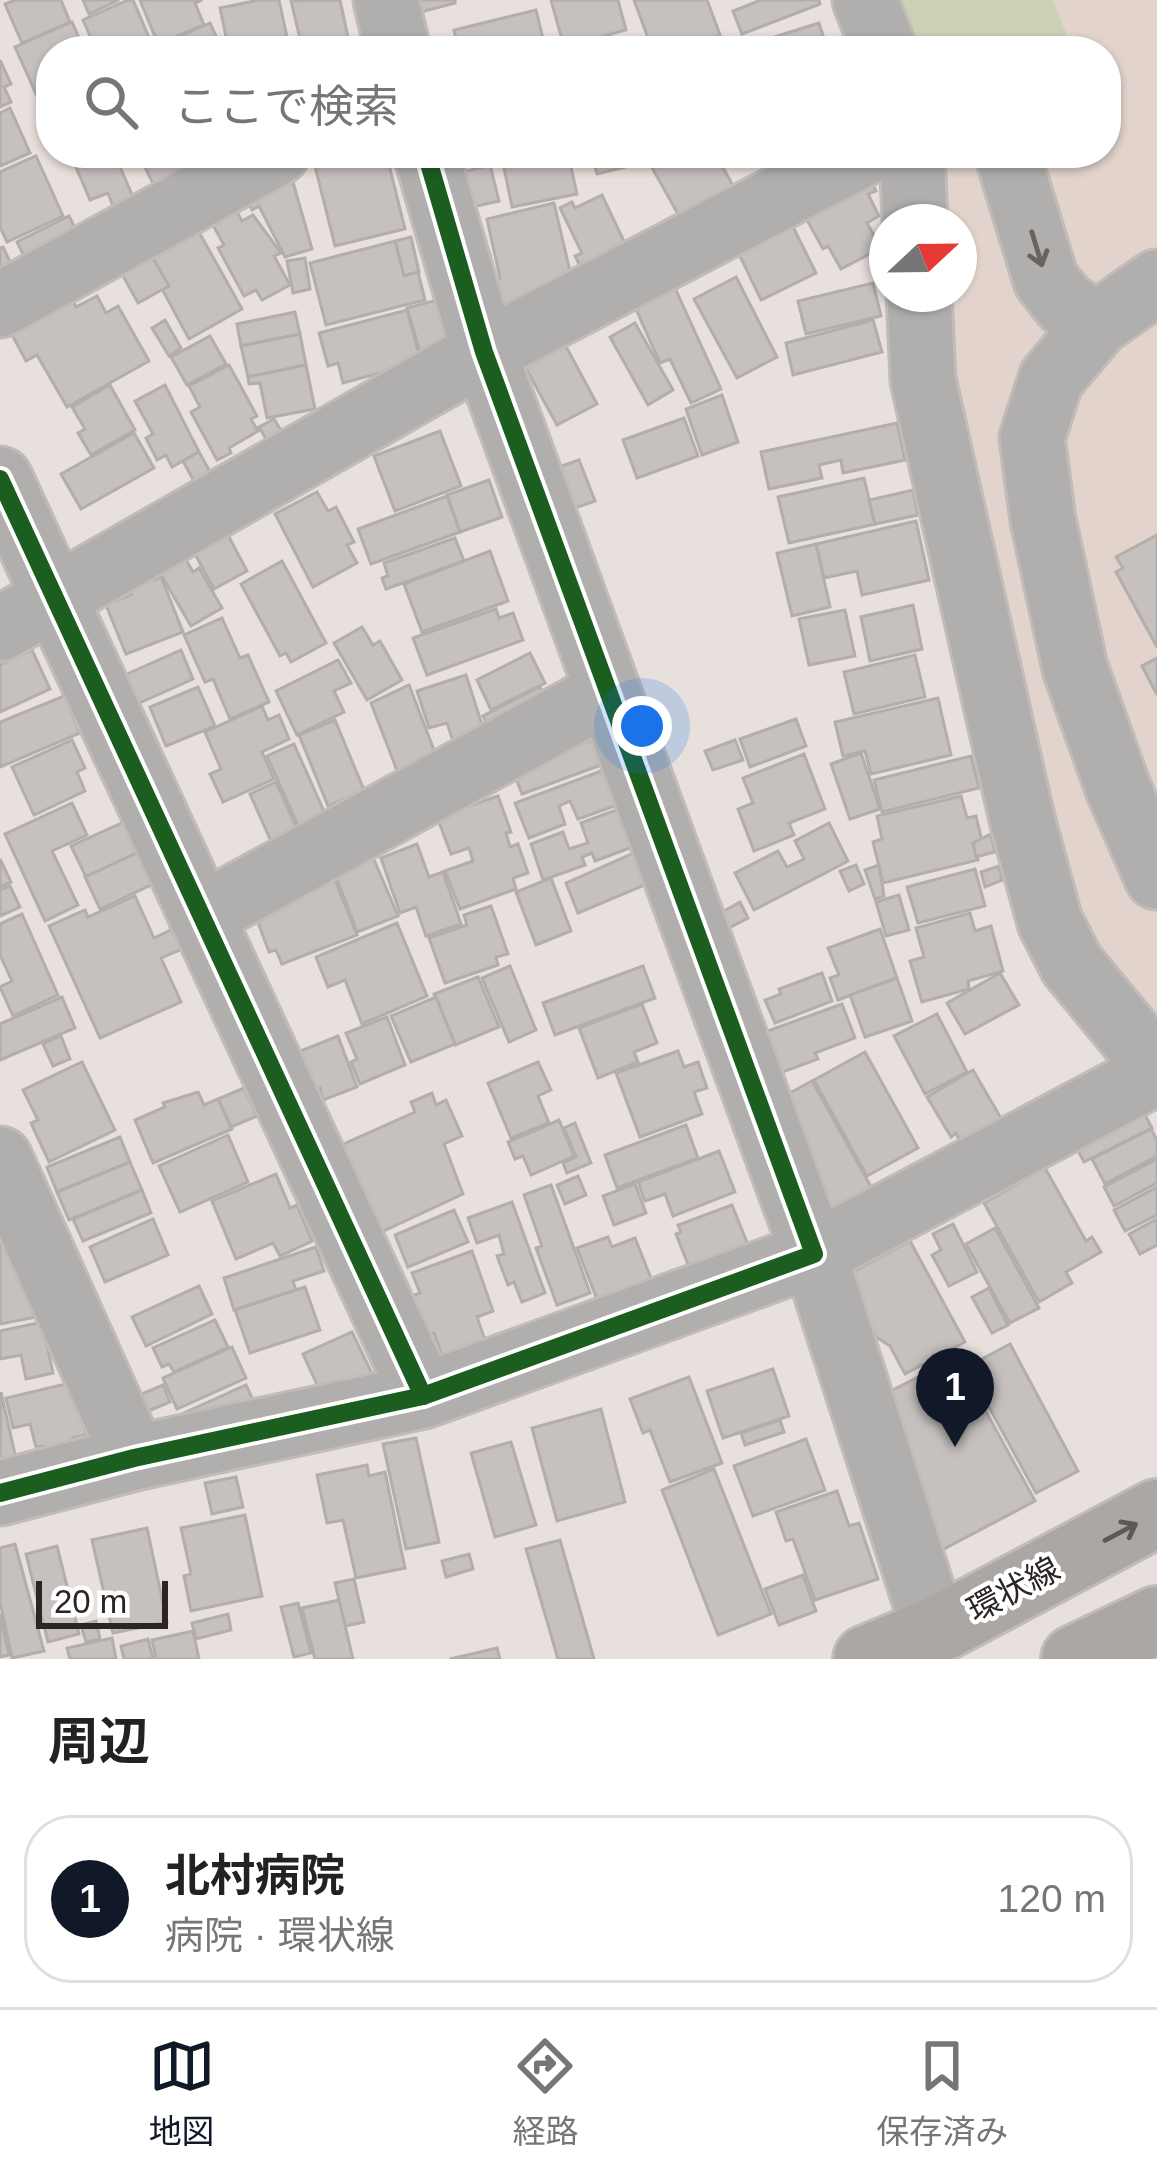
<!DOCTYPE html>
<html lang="ja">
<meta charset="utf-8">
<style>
:root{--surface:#fff;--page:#f2f2f2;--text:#222;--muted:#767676;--line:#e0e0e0;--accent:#111827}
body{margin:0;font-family:Helvetica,"Noto Sans JP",sans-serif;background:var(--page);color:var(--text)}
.compass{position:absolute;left:869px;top:204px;width:108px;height:108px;border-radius:50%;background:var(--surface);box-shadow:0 3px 9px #0004;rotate:68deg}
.scale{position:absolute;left:36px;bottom:30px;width:132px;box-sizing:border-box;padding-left:12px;border:6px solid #2b2523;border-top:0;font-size:33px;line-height:42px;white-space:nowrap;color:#2b2523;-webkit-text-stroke:9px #fff;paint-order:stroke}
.you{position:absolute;left:642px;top:726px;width:42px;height:42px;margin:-30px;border:9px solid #fff;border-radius:50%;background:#1a73e8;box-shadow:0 0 0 18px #1a73e833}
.badge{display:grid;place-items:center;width:78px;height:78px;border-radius:50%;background:var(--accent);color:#fff;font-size:39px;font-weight:700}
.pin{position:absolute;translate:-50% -99px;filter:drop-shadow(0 3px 6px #0008)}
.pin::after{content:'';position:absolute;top:63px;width:42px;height:36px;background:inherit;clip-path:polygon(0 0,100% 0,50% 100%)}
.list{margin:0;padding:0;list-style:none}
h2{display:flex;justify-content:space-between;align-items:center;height:156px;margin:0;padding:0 48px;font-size:51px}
h2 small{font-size:39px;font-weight:400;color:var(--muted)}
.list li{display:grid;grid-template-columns:78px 1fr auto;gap:36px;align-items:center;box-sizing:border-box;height:168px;margin:0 24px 24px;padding:0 24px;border:3px solid var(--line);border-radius:48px}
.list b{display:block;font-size:45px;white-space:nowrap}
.list p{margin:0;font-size:39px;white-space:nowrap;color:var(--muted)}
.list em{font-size:39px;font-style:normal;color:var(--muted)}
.icon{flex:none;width:66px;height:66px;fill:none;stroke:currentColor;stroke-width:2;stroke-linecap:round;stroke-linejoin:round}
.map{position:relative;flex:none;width:1157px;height:1659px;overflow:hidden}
.search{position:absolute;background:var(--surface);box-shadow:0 3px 9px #0004;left:36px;right:36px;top:36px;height:132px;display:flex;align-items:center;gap:30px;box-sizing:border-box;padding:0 42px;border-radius:48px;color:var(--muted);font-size:45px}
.sheet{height:348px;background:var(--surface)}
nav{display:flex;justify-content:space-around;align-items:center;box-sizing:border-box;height:168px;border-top:3px solid var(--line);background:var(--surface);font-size:33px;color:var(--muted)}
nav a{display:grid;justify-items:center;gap:6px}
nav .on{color:var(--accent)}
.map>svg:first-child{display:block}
.built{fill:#e2d3cc}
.green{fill:#cbd1b5}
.building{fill:#c6c1be;stroke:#b3aeaa;stroke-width:3}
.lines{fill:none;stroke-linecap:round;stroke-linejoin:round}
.minor-casing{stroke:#c1bbb9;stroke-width:69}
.major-casing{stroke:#c1bbb9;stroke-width:72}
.minor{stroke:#b1afad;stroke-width:63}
.major{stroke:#aba7a5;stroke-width:66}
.cycleway-casing{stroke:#fff;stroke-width:26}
.cycleway{stroke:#1b5e20;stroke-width:18}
.oneway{stroke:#676361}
.oneway2{stroke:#5e5957}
.labels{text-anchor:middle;stroke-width:9;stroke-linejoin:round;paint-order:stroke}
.street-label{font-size:33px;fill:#2b2523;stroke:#fff}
</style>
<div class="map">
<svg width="1157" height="1659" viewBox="0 0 1157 1659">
<rect width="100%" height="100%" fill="#e8e0dd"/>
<polygon class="built" points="879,0 1157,0 1157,1032 1081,932 1004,654 939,294 959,294 959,222 936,222 930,153 1106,153 1106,51 896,51"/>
<polygon class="green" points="897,0 1053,0 1073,51 916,51"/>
<g class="building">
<polygon points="15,0 61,0 70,22 22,43 5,4"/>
<polygon points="83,0 119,0 89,14"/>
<polygon points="128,0 133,0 150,40 125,51 97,51 83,20"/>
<polygon points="140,0 202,0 195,3 204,25 158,44"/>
<polygon points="259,0 279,0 290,51 229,51 220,8"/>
<polygon points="340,0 351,51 303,51 291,1"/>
<polygon points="414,0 455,0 455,3 417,13"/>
<polygon points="551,0 618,0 626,30 564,47"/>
<polygon points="634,0 707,0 720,35 678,51 659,51 656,44 651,46"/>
<polygon points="761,0 819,0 820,4 742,34 733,11"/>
<polygon points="536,10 545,47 528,51 459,51 454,30"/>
<polygon points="72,22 85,51 51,51 51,90 37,96 15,47"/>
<polygon points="210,23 220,45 214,51 157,51 155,47"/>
<polygon points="819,23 826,45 835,43 838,51 772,51 768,39"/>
<polygon points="457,40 459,51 427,51 426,47"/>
<polygon points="619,41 620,48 632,46 633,51 575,51"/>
<polygon points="0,60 11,84 4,87 11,102 0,107"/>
<polygon points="51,94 51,134 37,100"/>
<polygon points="10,108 30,153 0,166 0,113"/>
<polygon points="70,153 114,153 142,218 121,227 108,193 90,200"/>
<polygon points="138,153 185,153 201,186 163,204"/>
<polygon points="331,153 386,153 405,229 335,246 313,158"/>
<polygon points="501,153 568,153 577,194 512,207"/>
<polygon points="591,153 639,153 642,163 597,174"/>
<polygon points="671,153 715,153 737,193 683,223 650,164"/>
<polygon points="36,156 63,216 7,242 0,227 0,172"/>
<polygon points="490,165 499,201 468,208 459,173"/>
<polygon points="289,168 312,249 285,257 259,206 252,210 243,192"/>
<polygon points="866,173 876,191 868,194 879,216 867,223 881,248 841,269 828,246 823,249 801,209"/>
<polygon points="602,195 631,256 586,278 575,256 582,253 560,208 572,202 575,208"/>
<polygon points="554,203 572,280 499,311 492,280 500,278 487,219"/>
<polygon points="233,205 242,221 253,215 281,253 274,256 290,285 262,300 256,290 244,296 218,248 224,245 209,218"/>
<polygon points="69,216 86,250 34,276 17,242"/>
<polygon points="195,225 242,309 189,339 162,289 169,286 149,251"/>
<polygon points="793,227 816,273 761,300 739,254"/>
<polygon points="411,237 419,272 404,276 395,241"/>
<polygon points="395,241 404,276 418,272 425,300 326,325 310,263"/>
<polygon points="3,247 22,287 0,297 0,248"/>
<polygon points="152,257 169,286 138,303 122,274"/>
<polygon points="305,258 310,289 293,293 287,261"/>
<polygon points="736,277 777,357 737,378 694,299"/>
<polygon points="873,283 881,316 806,334 798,301"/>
<polygon points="675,288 721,389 691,403 670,359 660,363 635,307"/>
<polygon points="97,296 106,313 118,306 149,361 67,407 37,355 26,361 10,331 71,298 76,307"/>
<polygon points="437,300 447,337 441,339 443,350 421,355 407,308"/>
<polygon points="407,310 421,362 343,383 338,363 328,366 319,333"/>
<polygon points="295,312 300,334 241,346 237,324"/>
<polygon points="165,320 181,348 169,356 152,328"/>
<polygon points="873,320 882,352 793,375 786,343"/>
<polygon points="635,323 673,390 648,405 610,337"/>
<polygon points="300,334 306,365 248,377 241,346"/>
<polygon points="210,336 226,364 187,385 171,357"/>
<polygon points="563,341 597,404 557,425 523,363"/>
<polygon points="229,365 257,416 251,419 258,431 229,448 231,453 217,460 191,412 200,407 189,386"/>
<polygon points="306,365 315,409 267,418 260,383 249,384 248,377"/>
<polygon points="110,385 135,430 91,455 78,433 85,429 72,407"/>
<polygon points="165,385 199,452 172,467 166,455 157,460 146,438 153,434 135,401"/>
<polygon points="722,395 738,442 702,455 686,409"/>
<polygon points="684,418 698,456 637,478 623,440"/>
<polygon points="274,419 285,437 270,446 259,427"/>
<polygon points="897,423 905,460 843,473 841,460 819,465 822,478 769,489 761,452"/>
<polygon points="440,431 461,486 395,511 374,456"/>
<polygon points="134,433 154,468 81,509 61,474"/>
<polygon points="199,452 213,477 196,485 183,461"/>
<polygon points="579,460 595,501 566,511 551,470"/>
<polygon points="864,478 875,524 789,543 778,497"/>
<polygon points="489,480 502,517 460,532 447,495"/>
<polygon points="913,490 918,515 875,524 869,500"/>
<polygon points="317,492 328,511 336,507 354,542 347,545 357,563 313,587 275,514"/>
<polygon points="447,496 460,532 371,564 358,529"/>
<polygon points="916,521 929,580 862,595 857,571 824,578 816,544"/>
<polygon points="228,535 247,571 214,589 195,554"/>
<polygon points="1157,535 1157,647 1116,572 1123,568 1116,557"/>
<polygon points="455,538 464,561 386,589 382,578 388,576 384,563"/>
<polygon points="816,544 830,607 792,616 777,553"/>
<polygon points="490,551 508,601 422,632 404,584"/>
<polygon points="185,558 193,572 199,568 222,608 191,626 160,573"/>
<polygon points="282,561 326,643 291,662 286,653 280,656 241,584"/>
<polygon points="161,577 183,632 126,654 106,605 131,595 129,589"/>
<polygon points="913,605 922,649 870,661 861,617"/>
<polygon points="496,609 499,618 513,613 523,640 427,675 413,638"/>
<polygon points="845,610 855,656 809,665 799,619"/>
<polygon points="222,618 240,658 248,655 269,702 230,719 213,679 205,682 184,635"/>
<polygon points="362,627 373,645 380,641 402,680 367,700 334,643"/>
<polygon points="32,650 50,689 0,712 0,665"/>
<polygon points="181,650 193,679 137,704 125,675"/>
<polygon points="530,653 545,683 491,710 477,680"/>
<polygon points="915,655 925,697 854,714 844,672"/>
<polygon points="1157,658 1157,695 1142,666"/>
<polygon points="338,660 351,683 334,691 344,712 297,735 276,691"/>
<polygon points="466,675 485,734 454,744 447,723 429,728 417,691"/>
<polygon points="409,685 437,758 398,773 371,703"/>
<polygon points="198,687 215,726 166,746 150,707"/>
<polygon points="540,687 549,706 493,735 483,716"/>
<polygon points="64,696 80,733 0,767 0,722"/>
<polygon points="938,698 951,755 871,774 865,751 843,756 835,722"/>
<polygon points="262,706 268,720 279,715 289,739 262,752 274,779 223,802 210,774 221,769 205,732"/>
<polygon points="796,719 806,746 750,767 740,739"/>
<polygon points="335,720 364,790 328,806 299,735"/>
<polygon points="72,740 85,768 77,772 85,791 34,815 12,767"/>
<polygon points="592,740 601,765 522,794 511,765"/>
<polygon points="735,740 743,760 713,770 705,751"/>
<polygon points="294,744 326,816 299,828 267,756"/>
<polygon points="861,753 880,809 850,819 831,764"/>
<polygon points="804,754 825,809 789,823 794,835 754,851 738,809 753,803 743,778"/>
<polygon points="971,756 979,788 882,812 874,780"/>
<polygon points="604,770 617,805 578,819 570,801 559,806 565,824 529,838 515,803"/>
<polygon points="276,782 300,836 274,848 250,794"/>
<polygon points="498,796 511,832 506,833 510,847 518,844 528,873 513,878 516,889 460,909 445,871 473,861 469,848 451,854 437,817"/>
<polygon points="961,796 967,818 976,816 982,841 973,843 978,860 883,883 873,842 882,839 877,816"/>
<polygon points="72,803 87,835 52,851 78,905 45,921 5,834"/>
<polygon points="619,809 632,847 595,861 592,853 582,857 585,865 543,880 531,844 563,832 569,849 588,843 581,823"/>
<polygon points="124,822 139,852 86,877 71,846"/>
<polygon points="829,823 848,861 754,910 735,873 778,851 787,867 804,859 795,841"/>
<polygon points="991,834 995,852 976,857 973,843"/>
<polygon points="417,844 429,877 443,872 461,924 426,936 416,907 400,913 381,858"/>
<polygon points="139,852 153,884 100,909 85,877"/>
<polygon points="634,853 647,884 578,913 566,883"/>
<polygon points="372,855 398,916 357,932 329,858"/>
<polygon points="0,859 11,882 0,887"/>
<polygon points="856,865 864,884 849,891 840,871"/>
<polygon points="879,865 884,896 875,899 865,870"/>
<polygon points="999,866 1002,880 985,887 981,872"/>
<polygon points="975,869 985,906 918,923 907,887"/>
<polygon points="551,878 571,931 536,945 516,892"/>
<polygon points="335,880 357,935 282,964 276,950 269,952 257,920 266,917 255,890 315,888"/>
<polygon points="10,886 20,907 0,916 0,890"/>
<polygon points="899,895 909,930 886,936 876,902"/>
<polygon points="135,896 154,938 173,929 182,949 161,958 181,1002 100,1038 49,926 85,910 88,917"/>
<polygon points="740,902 748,918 719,933 710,919"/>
<polygon points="491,906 508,954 496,957 498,965 445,983 429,938 467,925 464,915"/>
<polygon points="970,913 975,931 991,926 1003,971 968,981 969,989 922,1002 910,961 924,957 916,928"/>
<polygon points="22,914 58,995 13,1016 0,987 12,981 0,955 0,924"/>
<polygon points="397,923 427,996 362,1024 345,980 328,987 316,957"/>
<polygon points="880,929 897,978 838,1000 830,978 839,975 828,948"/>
<polygon points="510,966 536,1030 509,1042 482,978"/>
<polygon points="643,966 655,998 555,1035 543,1003"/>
<polygon points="822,973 832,1001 775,1023 765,1000 781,994 779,989"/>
<polygon points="1000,973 1019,1005 965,1034 947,1003"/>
<polygon points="478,977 499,1027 455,1045 434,994"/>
<polygon points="897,978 912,1021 865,1037 850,995"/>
<polygon points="62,997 75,1028 0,1060 0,1024"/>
<polygon points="436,997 455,1044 411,1062 391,1016"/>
<polygon points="642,1004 657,1043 634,1052 638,1062 598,1078 579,1028"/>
<polygon points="842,1004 855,1038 815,1053 818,1059 777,1074 762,1033"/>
<polygon points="937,1014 967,1072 925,1094 894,1036"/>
<polygon points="387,1017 405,1065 360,1084 351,1062 357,1059 346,1033"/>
<polygon points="61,1036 70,1059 53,1066 43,1044"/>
<polygon points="338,1036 357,1087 323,1100 320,1088 313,1091 298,1052"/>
<polygon points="678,1051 684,1067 698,1062 707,1088 694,1092 702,1114 640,1137 616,1073"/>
<polygon points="865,1052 918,1148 867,1176 814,1080"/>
<polygon points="82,1062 115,1130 49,1162 31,1123 38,1120 23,1090"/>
<polygon points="538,1062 551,1090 538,1096 549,1123 511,1138 488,1083"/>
<polygon points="973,1070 1002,1120 961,1143 956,1133 951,1137 927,1097"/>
<polygon points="812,1081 875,1194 834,1217 779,1099"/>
<polygon points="244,1088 257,1116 231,1127 218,1099"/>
<polygon points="198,1092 204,1105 218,1099 232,1129 153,1163 135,1120 165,1107 163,1103"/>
<polygon points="432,1093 436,1105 446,1100 462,1136 444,1144 463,1194 377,1234 337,1147 415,1112 411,1102"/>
<polygon points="1142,1109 1152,1128 1084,1162 1075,1145"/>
<polygon points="559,1120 574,1156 531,1175 523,1156 515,1159 508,1142"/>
<polygon points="575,1123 591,1163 567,1173 563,1163 576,1157 564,1128"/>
<polygon points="686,1125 698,1158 617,1188 605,1155"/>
<polygon points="1151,1129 1157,1140 1157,1156 1105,1184 1092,1159"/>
<polygon points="228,1135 248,1182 180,1212 159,1166"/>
<polygon points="120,1137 130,1162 57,1192 47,1167"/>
<polygon points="719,1151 735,1192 673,1216 665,1194 645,1201 638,1182"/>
<polygon points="1157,1159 1157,1183 1114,1206 1104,1187"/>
<polygon points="130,1162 142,1190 69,1220 57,1192"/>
<polygon points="1045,1168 1086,1241 1092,1237 1101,1252 1066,1272 1072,1283 1039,1302 984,1203"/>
<polygon points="276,1174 290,1208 297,1205 312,1241 280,1256 273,1243 236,1259 212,1201"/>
<polygon points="578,1176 586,1195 565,1204 557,1185"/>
<polygon points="635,1184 646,1213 614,1225 603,1196"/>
<polygon points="551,1185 590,1293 557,1305 536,1248 542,1246 524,1195"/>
<polygon points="1157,1187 1157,1215 1125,1231 1114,1210"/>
<polygon points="142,1190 151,1213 83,1241 73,1219"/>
<polygon points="512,1202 545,1293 522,1302 514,1282 508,1285 497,1256 504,1254 499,1235 477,1243 468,1218"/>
<polygon points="732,1205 752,1255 693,1277 676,1234 681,1232 678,1225"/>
<polygon points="454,1210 468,1242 408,1267 395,1235"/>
<polygon points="153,1219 168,1255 105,1282 90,1247"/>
<polygon points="1157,1219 1157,1245 1140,1254 1129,1234"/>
<polygon points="953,1224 977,1272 949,1286 932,1255 941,1250 933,1234"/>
<polygon points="995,1228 1039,1308 1010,1323 966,1244"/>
<polygon points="608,1237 612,1247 635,1238 656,1291 602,1312 577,1248"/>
<polygon points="12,1238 47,1315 0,1324 0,1243"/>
<polygon points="910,1241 965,1342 905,1374 890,1346 876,1337 849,1274"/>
<polygon points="316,1247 324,1271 293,1281 296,1290 234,1310 224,1278"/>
<polygon points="472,1251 493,1311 477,1317 485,1340 445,1364 434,1333 421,1338 407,1298 420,1293 412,1273"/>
<polygon points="199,1286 212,1314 146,1346 132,1317"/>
<polygon points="305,1287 320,1330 250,1353 235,1310"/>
<polygon points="989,1288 1008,1325 992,1333 972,1297"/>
<polygon points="215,1320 228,1347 174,1372 169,1364 162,1367 153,1348"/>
<polygon points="42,1322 53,1373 26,1379 21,1355 0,1359 0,1331"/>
<polygon points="352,1332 376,1382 323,1398 303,1354"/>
<polygon points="1010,1344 1078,1471 1036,1493 967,1367"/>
<polygon points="232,1347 246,1378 177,1409 163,1378"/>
<polygon points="956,1357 1035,1501 938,1552 887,1393 924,1374 929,1383 950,1372 945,1363"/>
<polygon points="773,1369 789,1416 723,1438 707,1391"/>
<polygon points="689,1377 722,1463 670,1482 650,1430 643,1433 630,1399"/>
<polygon points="74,1382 86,1435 73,1438 75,1447 45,1454 43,1446 36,1447 30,1424 13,1428 6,1398"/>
<polygon points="163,1385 170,1402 139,1415 132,1398"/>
<polygon points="246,1385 259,1413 166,1421"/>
<polygon points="1,1392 19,1472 5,1475 0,1456"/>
<polygon points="601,1409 625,1502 557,1521 532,1428"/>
<polygon points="780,1420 784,1432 745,1445 741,1433"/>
<polygon points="416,1438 439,1542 406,1549 383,1444"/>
<polygon points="806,1439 825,1490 753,1516 734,1466"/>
<polygon points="511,1442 536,1525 495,1537 471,1453"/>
<polygon points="367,1465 369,1476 385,1472 405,1568 356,1578 343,1520 327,1523 317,1475"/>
<polygon points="714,1469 771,1614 718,1635 662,1490"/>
<polygon points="236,1477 243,1507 212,1514 205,1483"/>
<polygon points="837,1491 849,1526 859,1523 878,1579 815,1600 793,1539 786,1541 776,1512"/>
<polygon points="245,1515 262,1596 191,1611 184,1576 191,1574 181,1528"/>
<polygon points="147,1528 167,1622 113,1633 92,1540"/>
<polygon points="560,1540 594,1659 558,1659 526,1549"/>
<polygon points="15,1544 44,1651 12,1658 0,1602 0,1548"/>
<polygon points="57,1546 79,1634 48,1642 26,1554"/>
<polygon points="469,1554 473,1569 446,1577 442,1561"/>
<polygon points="803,1575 816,1611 779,1625 765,1589"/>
<polygon points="354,1579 364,1622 345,1626 335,1583"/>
<polygon points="339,1600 353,1659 315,1659 302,1608"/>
<polygon points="298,1603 311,1653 294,1657 281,1607"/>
<polygon points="0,1614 9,1655 0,1657"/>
<polygon points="228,1614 231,1630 196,1639 192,1623"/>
<polygon points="96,1621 100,1639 86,1642 81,1625"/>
<polygon points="193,1631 199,1659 156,1659 152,1640"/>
<polygon points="112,1638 116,1659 70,1659 67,1648"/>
<polygon points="148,1639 153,1659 124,1659 121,1646"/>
<polygon points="497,1648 500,1659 450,1659"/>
</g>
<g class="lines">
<defs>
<g id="minor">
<polyline points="386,0 398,51"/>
<polyline points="865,0 885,51"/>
<polyline points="912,153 915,222"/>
<polyline points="1007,153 1046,280 1065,304 1097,324"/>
<polyline points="1157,282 1097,324 1051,379 1032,438 1043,520 1075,668 1118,788 1157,877"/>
<polyline points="919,294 923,380 1022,819 1050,922 1072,965 1157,1068"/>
<polyline points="0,305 277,153"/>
<polyline points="0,479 423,1396"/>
<polyline points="0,629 484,352 865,153"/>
<polyline points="201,916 608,692"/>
<polyline points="0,1159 134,1458"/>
<polyline points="0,1493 134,1458 423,1396 814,1254 484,352 426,153"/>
<polyline points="935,1631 814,1254 1157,1072"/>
</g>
<g id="major">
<polyline points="867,1659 935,1631 1157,1513"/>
<polyline points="1075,1659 1157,1620"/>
</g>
</defs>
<use href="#minor" class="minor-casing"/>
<use href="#major" class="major-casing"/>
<use href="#minor" class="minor"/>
<use href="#major" class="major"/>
<defs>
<g id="cycleway">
<polyline points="0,479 423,1396"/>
<polyline points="0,1493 134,1458 423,1396 814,1254 484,352 426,153"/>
</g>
</defs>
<use href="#cycleway" class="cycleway-casing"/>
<use href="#cycleway" class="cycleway"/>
</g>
<defs><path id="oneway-shaft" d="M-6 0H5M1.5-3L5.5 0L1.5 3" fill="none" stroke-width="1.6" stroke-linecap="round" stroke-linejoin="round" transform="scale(3)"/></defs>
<use class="oneway" href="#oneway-shaft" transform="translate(1037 249) rotate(73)"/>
<use class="oneway2" href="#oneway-shaft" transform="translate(1121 1532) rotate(-28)"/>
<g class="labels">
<g class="street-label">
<text transform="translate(1013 1589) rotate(-28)" y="12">環状線</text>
</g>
</g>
</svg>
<svg class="compass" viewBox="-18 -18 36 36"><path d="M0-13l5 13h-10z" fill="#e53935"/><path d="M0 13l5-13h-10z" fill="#767676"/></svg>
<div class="scale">20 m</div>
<div class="you"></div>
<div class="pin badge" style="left:955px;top:1447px">1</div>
<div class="search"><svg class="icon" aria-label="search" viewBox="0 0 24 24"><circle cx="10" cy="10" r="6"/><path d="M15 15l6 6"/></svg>ここで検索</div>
</div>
<section class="sheet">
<h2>周辺<small></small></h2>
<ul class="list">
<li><span class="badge">1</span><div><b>北村病院</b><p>病院 · 環状線</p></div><em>120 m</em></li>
</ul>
</section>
<nav>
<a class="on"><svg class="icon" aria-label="map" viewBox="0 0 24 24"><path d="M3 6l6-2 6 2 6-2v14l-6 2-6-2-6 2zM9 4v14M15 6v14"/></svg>地図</a>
<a><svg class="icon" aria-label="directions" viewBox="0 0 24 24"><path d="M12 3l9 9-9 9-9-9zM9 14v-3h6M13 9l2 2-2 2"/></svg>経路</a>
<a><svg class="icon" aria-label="saved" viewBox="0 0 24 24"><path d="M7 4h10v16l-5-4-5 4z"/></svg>保存済み</a>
</nav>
